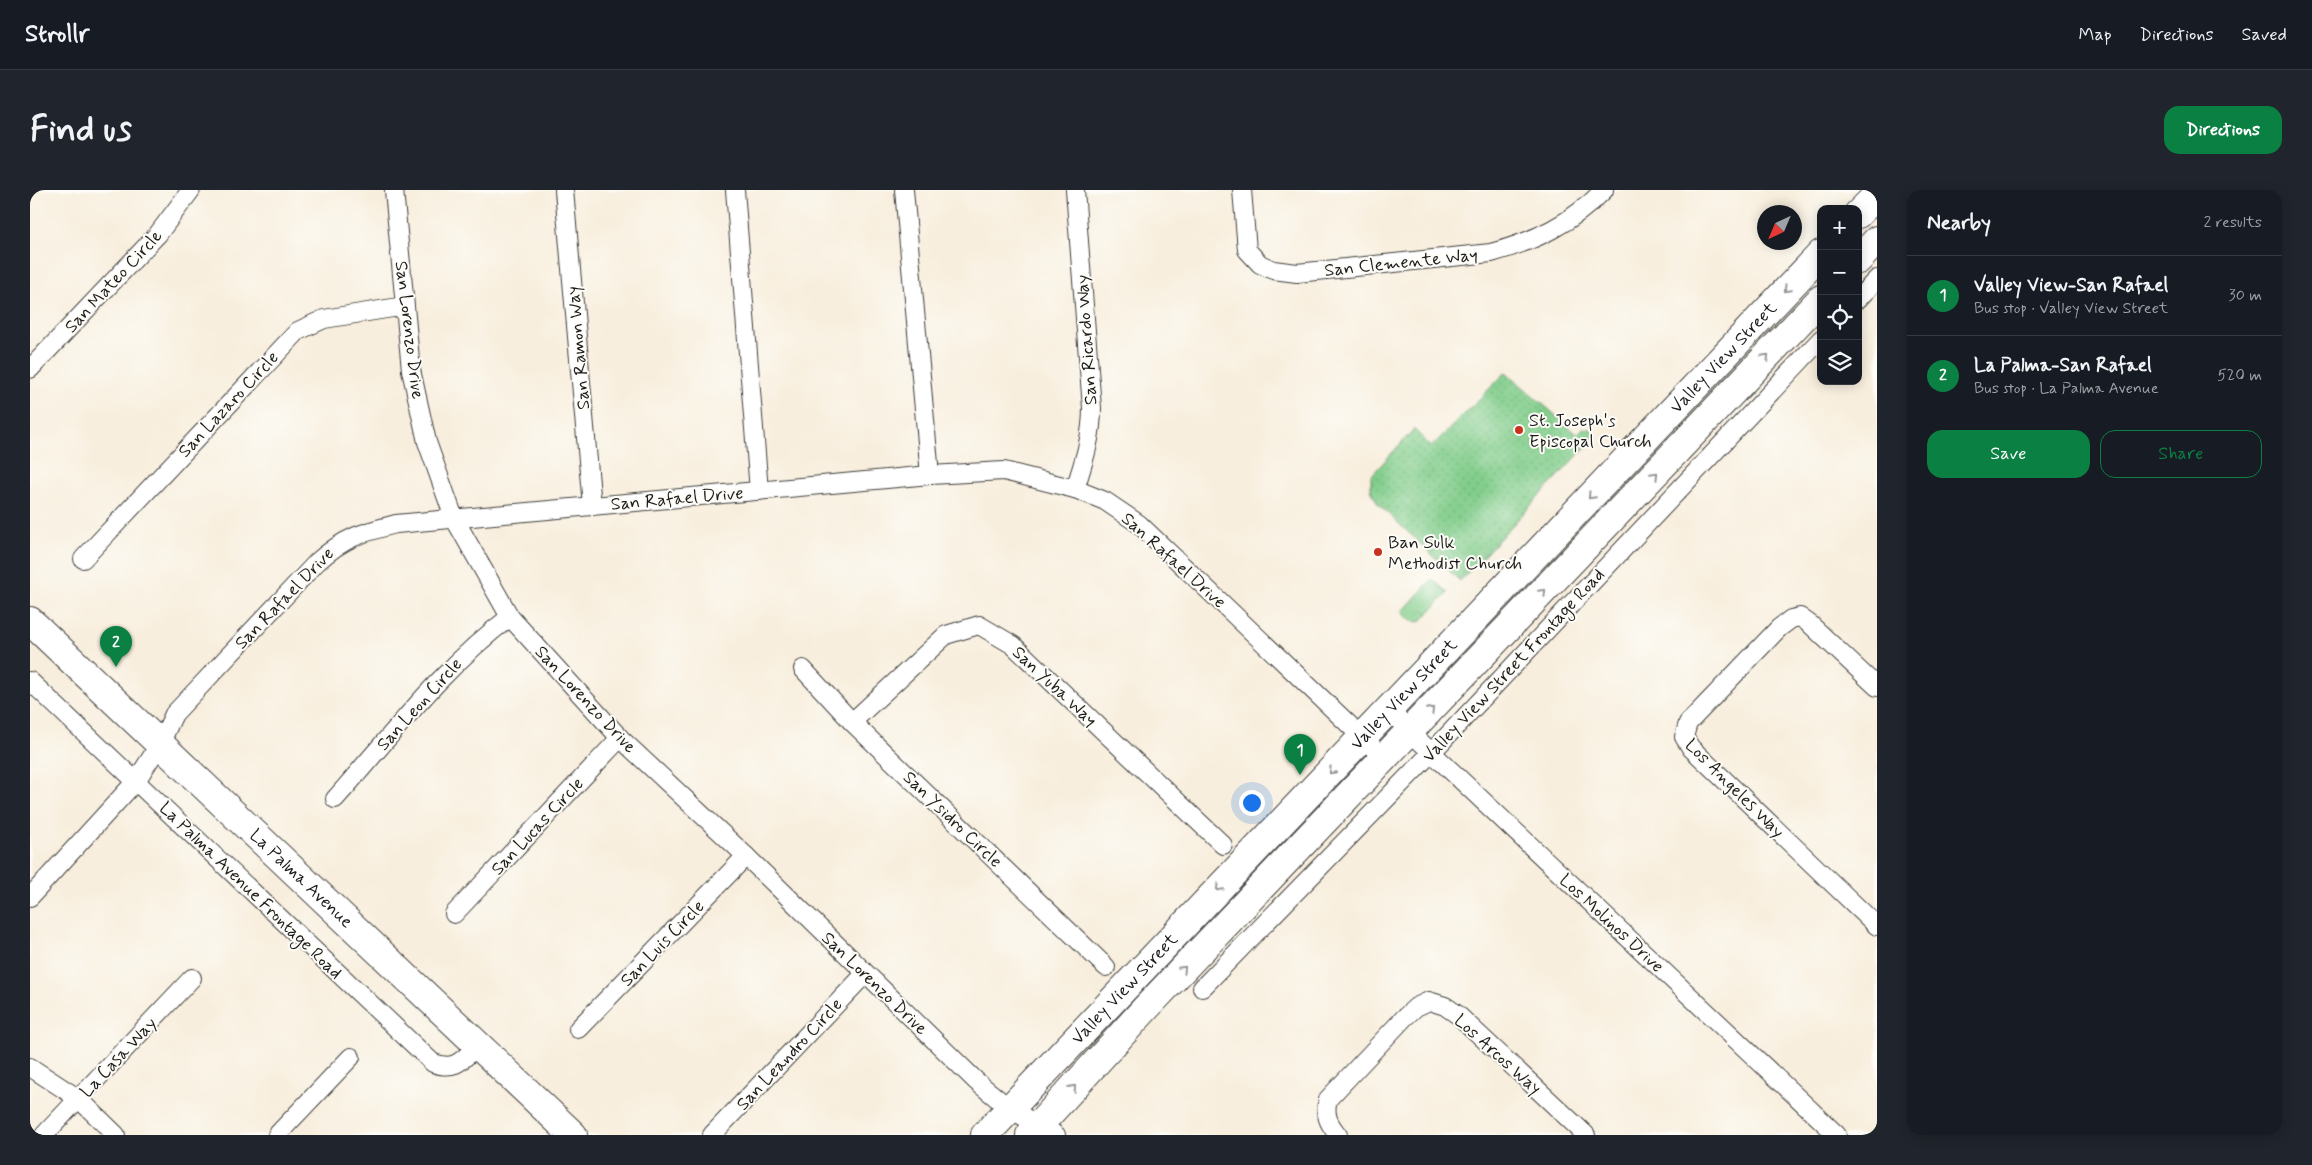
<!DOCTYPE html>
<meta charset="utf-8">
<style>
:root{--surface:#171b24;--page:#20242c;--text:#f1f3f6;--muted:#9ea1a6;--line:#363941;--accent:#0b8043}
body{margin:0;font-family:Mynerve,sans-serif;background:var(--page);color:var(--text)}
.controls{position:absolute;right:15px;top:15px;display:grid;overflow:hidden;border-radius:10px;box-shadow:0 2px 12px #0003}
.controls button{width:45px;height:45px;display:grid;place-items:center;padding:0;border:0;border-bottom:1px solid var(--line);background:var(--surface);color:var(--text);font:25px sans-serif}
.compass{position:absolute;left:1727px;top:15px;width:45px;height:45px;border-radius:50%;background:var(--surface);box-shadow:0 2px 12px #0003;rotate:224deg}
.you{position:absolute;left:1221px;top:612px;width:18px;height:18px;margin:-12px;border:4px solid #fff;border-radius:50%;background:#1a73e8;box-shadow:0 0 0 8px #1a73e833}
.badge{display:grid;place-items:center;width:32px;height:32px;border-radius:50%;background:var(--accent);color:#fff;font-size:16px;font-weight:700}
.pin{position:absolute;translate:-50% -41px;filter:drop-shadow(0 1px 2px #0008)}
.pin::after{content:'';position:absolute;top:26px;width:18px;height:15px;background:inherit;clip-path:polygon(0 0,100% 0,50% 100%)}
.list{margin:0;padding:0;list-style:none}
h2{display:flex;justify-content:space-between;align-items:center;height:65px;margin:0;padding:0 20px;font-size:21px}
h2 small{font-size:16px;font-weight:400;color:var(--muted)}
.list li{display:grid;grid-template-columns:32px 1fr auto;gap:15px;align-items:center;box-sizing:border-box;height:80px;padding:0 20px;border-top:1px solid var(--line)}
.list b{display:block;font-size:19px;white-space:nowrap}
.list p{margin:0;font-size:16px;white-space:nowrap;color:var(--muted)}
.list em{font-size:16px;font-style:normal;color:var(--muted)}
.actions{display:flex;gap:10px;padding:15px 20px}
.actions a{flex:1;padding:11px 0;border:1px solid var(--accent);border-radius:15px;text-align:center;font-size:18px;color:var(--accent)}
.actions .main{background:var(--accent);color:#fff}
.icon{flex:none;width:28px;height:28px;fill:none;stroke:currentColor;stroke-width:2;stroke-linecap:round;stroke-linejoin:round}
.map{position:relative;flex:none;width:1847px;height:945px;overflow:hidden;border-radius:15px}
header{display:flex;align-items:center;gap:30px;box-sizing:border-box;height:70px;padding:0 25px;background:var(--surface);border-bottom:1px solid var(--line)}
header strong{font-size:24px}
nav{display:flex;gap:28px;margin-inline-start:auto;font-size:18px}
.intro{display:flex;align-items:center;justify-content:space-between;box-sizing:border-box;height:120px;padding:0 30px}
h1{margin:0;font-size:35px}
.button{padding:12px 22px;border-radius:15px;background:var(--accent);color:#fff;font-size:18px;font-weight:700}
main{display:flex;gap:30px;padding:0 30px}
aside{flex:1;background:var(--surface);border-radius:15px;box-shadow:0 2px 12px #0003}
.map>svg:first-child{display:block}
.grass{fill:url(#grass-dots);stroke:#4e7454}
.park{fill:url(#park-crowns);stroke:#4e7454}
.lines{fill:none;stroke-linecap:round;stroke-linejoin:round}
.street-casing{stroke:#3d3c39;stroke-width:20}
.primary-casing{stroke:#3d3c39;stroke-width:30}
.street{stroke:#fff;stroke-width:18}
.primary{stroke:#fff;stroke-width:28}
.oneway{stroke:#999}
.poi-dot{fill:#c8321e;stroke:#fdfcf7;stroke-width:2}
.labels{text-anchor:middle;stroke-width:4;stroke-linejoin:round;paint-order:stroke}
.street-label{font-size:18px;fill:#1c1c1c;stroke:#fdfcf7}
.poi-label{font-size:18px;fill:#1c1c1c;stroke:#fdfcf7;text-anchor:start}
</style>
<header>
<strong>Strollr</strong>
<nav><a>Map</a><a>Directions</a><a>Saved</a></nav>
</header>
<div class="intro"><h1>Find us</h1><a class="button">Directions</a></div>
<main>
<div class="map">
<svg width="1847" height="945" viewBox="0 0 1847 945">
<defs>
<pattern id="grass-dots" width="8" height="8" patternUnits="userSpaceOnUse" patternTransform="scale(1.25)"><rect width="8" height="8" fill="#81cd8b"/><path d="M2 2h.1M6 6h.1" fill="none" stroke="#6faf77" stroke-width="1.8" stroke-linecap="round"/></pattern>
<pattern id="park-crowns" width="20" height="18" patternUnits="userSpaceOnUse" patternTransform="scale(1.25)"><rect width="20" height="18" fill="#81cd8b"/><path d="M2 6a3 3 0 1 1 6 0M12 15a3 3 0 1 1 6 0" fill="none" stroke="#6faf77"/></pattern>
</defs>
<rect width="100%" height="100%" fill="#fdfcf7"/>
<filter id="ink" filterUnits="userSpaceOnUse"><feTurbulence type="fractalNoise" baseFrequency=".02" numOctaves="2"/><feDisplacementMap in="SourceGraphic" scale="10" xChannelSelector="R" yChannelSelector="G"/><feConvolveMatrix kernelMatrix="1 2 1 2 8 2 1 2 1" color-interpolation-filters="sRGB"/></filter>
<filter id="wash" filterUnits="userSpaceOnUse"><feTurbulence type="fractalNoise" baseFrequency=".0096" numOctaves="4" result="noise"/><feDisplacementMap in="SourceGraphic" scale="20" xChannelSelector="R" yChannelSelector="G"/><feGaussianBlur stdDeviation="1.12" result="paint"/><feColorMatrix in="noise" values="0 0 0 0 0 0 0 0 0 0 0 0 0 0 0 0 0 1.4 0 .05"/><feComposite in="paint" operator="in"/></filter>
<g filter="url(#wash)">
<rect width="100%" height="100%" fill="#f8eedd"/>
<polygon class="grass" points="1476,182 1547,244 1553,238 1561,239 1567,245 1430,391 1348,314 1341,300 1341,286 1384,239 1401,257"/>
<polygon class="park" points="1402,389 1418,403 1390,432 1381,431 1372,422"/>
</g>
<g filter="url(#ink)">
<g class="lines">
<defs>
<g id="street">
<polyline points="364,0 381,180 397,252 424,328 480,427 590,548 716,666 946,891 980,919 1026,945"/>
<polyline points="534,0 562,316"/>
<polyline points="705,0 729,301"/>
<polyline points="874,0 900,285"/>
<path d="M 1045,0 L 1062,218 C 1062,247 1054,271 1045,299"/>
<path d="M 1212,0 L 1217,60 L 1230,74 L 1243,80 L 1267,83 L 1461,63 C 1505,51 1542,33 1574,0"/>
<polyline points="1828,109 1847,89"/>
<polyline points="0,179 128,44 161,0"/>
<polyline points="53,369 268,141 294,129 375,116"/>
<polyline points="773,479 822,532 1076,777"/>
<path d="M 0,491 L 403,873 C 426,881 432,870 448,855"/>
<polyline points="1847,497 1781,435 1770,427 1761,429 1749,438 1658,533 1654,547 1661,558 1847,736"/>
<polyline points="1359,519 1380,542 1807,945"/>
<polyline points="822,532 916,445 949,435 983,455 1193,655"/>
<path d="M 305,609 C 361,546 413,477 480,427"/>
<path d="M 0,707 L 106,591 L 130,554 L 144,524 L 287,372 C 315,347 331,343 366,334 L 900,285 L 974,281 L 1045,299 L 1075,311 L 1109,334 L 1354,568"/>
<polyline points="424,724 590,548"/>
<polyline points="1172,798 1402,562 1791,149"/>
<polyline points="548,839 716,666"/>
<polyline points="0,877 49,909 86,945"/>
<polyline points="14,945 162,788"/>
<polyline points="247,945 321,867"/>
<polyline points="682,945 835,784"/>
<path d="M 1308,945 C 1298,933 1294,924 1298,909 L 1374,828 L 1386,817 L 1399,811 L 1415,816 L 1428,825 L 1556,945"/>
</g>
<g id="primary">
<polyline points="1828,24 1847,5"/>
<polyline points="1828,70 1847,50"/>
<path id="s1" d="M 0,431 L 543,945"/>
<path id="s2" d="M 955,945 L 1791,64"/>
<polyline points="1000,945 1115,819 1791,109"/>
</g>
</defs>
<use href="#street" class="street-casing"/>
<use href="#primary" class="primary-casing"/>
<use href="#street" class="street"/>
<use href="#primary" class="primary"/>
</g>
<defs><path id="oneway-chevron" d="M-2-3.5L2.5 0L-2 3.5" fill="none" stroke-width="1.6" stroke-linecap="round" stroke-linejoin="round" transform="scale(1.25)"/></defs>
<g class="oneway">
<use href="#oneway-chevron" transform="translate(1757 99) rotate(133)"/>
<use href="#oneway-chevron" transform="translate(1736 167) rotate(-46)"/>
<use href="#oneway-chevron" transform="translate(1625 285) rotate(-46)"/>
<use href="#oneway-chevron" transform="translate(1561 306) rotate(133)"/>
<use href="#oneway-chevron" transform="translate(1513 402) rotate(-46)"/>
<use href="#oneway-chevron" transform="translate(1401 520) rotate(-46)"/>
<use href="#oneway-chevron" transform="translate(1302 581) rotate(134)"/>
<use href="#oneway-chevron" transform="translate(1189 698) rotate(134)"/>
<use href="#oneway-chevron" transform="translate(1153 779) rotate(-46)"/>
<use href="#oneway-chevron" transform="translate(1043 898) rotate(-48)"/>
</g>
</g>
<g class="poi-dot">
<circle cx="1489" cy="240" r="5"/>
<circle cx="1348" cy="362" r="5"/>
</g>
<g class="labels">
<g class="street-label">
<text transform="translate(1371 72) rotate(-6)" y="6">San Clemente Way</text>
<text transform="translate(83 91) rotate(-47)" y="6">San Mateo Circle</text>
<text transform="translate(380 140) rotate(83)" y="6">San Lorenzo Drive</text>
<text transform="translate(1056 150) rotate(-94)" y="6">San Ricardo Way</text>
<text transform="translate(548 158) rotate(-95)" y="6">San Ramon Way</text>
<text dy="6" stroke="none"><textPath href="#s2" startOffset="1072">Valley View Street</textPath></text>
<text transform="translate(198 214) rotate(-47)" y="6">San Lazaro Circle</text>
<text transform="translate(647 308) rotate(-5)" y="6">San Rafael Drive</text>
<text transform="translate(1144 370) rotate(42)" y="6">San Rafael Drive</text>
<text transform="translate(254 408) rotate(-46)" y="6">San Rafael Drive</text>
<text transform="translate(1483 475) rotate(-47)" y="6">Valley View Street Frontage Road</text>
<text transform="translate(1025 496) rotate(43)" y="6">San Yuba Way</text>
<text dy="6" stroke="none"><textPath href="#s2" startOffset="608">Valley View Street</textPath></text>
<text transform="translate(556 509) rotate(47)" y="6">San Lorenzo Drive</text>
<text transform="translate(389 514) rotate(-48)" y="6">San Leon Circle</text>
<text transform="translate(1705 598) rotate(45)" y="6">Los Angeles Way</text>
<text transform="translate(923 629) rotate(44)" y="6">San Ysidro Circle</text>
<text transform="translate(507 636) rotate(-47)" y="6">San Lucas Circle</text>
<text dy="6" stroke="none"><textPath href="#s1" startOffset="374">La Palma Avenue</textPath></text>
<text transform="translate(221 700) rotate(44)" y="6">La Palma Avenue Frontage Road</text>
<text transform="translate(1582 733) rotate(43)" y="6">Los Molinos Drive</text>
<text transform="translate(632 753) rotate(-46)" y="6">San Luis Circle</text>
<text transform="translate(845 793) rotate(44)" y="6">San Lorenzo Drive</text>
<text dy="6" stroke="none"><textPath href="#s2" startOffset="202">Valley View Street</textPath></text>
<text transform="translate(759 864) rotate(-47)" y="6">San Leandro Circle</text>
<text transform="translate(1468 864) rotate(42)" y="6">Los Arcos Way</text>
<text transform="translate(88 867) rotate(-47)" y="6">La Casa Way</text>
</g>
<g class="poi-label">
<text x="1499" y="236">St. Joseph's<tspan x="1499" dy="21">Episcopal Church</tspan></text>
<text x="1358" y="358">Ban Sulk<tspan x="1358" dy="21">Methodist Church</tspan></text>
</g>
</g>
</svg>
<div class="controls">
<button>+</button>
<button>−</button>
<button><svg class="icon" aria-label="locate" viewBox="0 0 24 24"><circle cx="12" cy="12" r="6"/><path d="M12 2v4M12 18v4M2 12h4M18 12h4"/></svg></button>
<button><svg class="icon" aria-label="layers" viewBox="0 0 24 24"><path d="M12 4l9 5-9 5-9-5zM3 14l9 5 9-5"/></svg></button>
</div>
<svg class="compass" viewBox="-18 -18 36 36"><path d="M0-13l5 13h-10z" fill="#e53935"/><path d="M0 13l5-13h-10z" fill="#9ea1a6"/></svg>
<div class="you"></div>
<div class="pin badge" style="left:1270px;top:585px">1</div>
<div class="pin badge" style="left:86px;top:477px">2</div>
</div>
<aside>
<h2>Nearby<small>2 results</small></h2>
<ul class="list">
<li><span class="badge">1</span><div><b>Valley View-San Rafael</b><p>Bus stop · Valley View Street</p></div><em>30 m</em></li>
<li><span class="badge">2</span><div><b>La Palma-San Rafael</b><p>Bus stop · La Palma Avenue</p></div><em>520 m</em></li>
</ul>
<div class="actions"><a class="main">Save</a><a>Share</a></div>
</aside>
</main>
